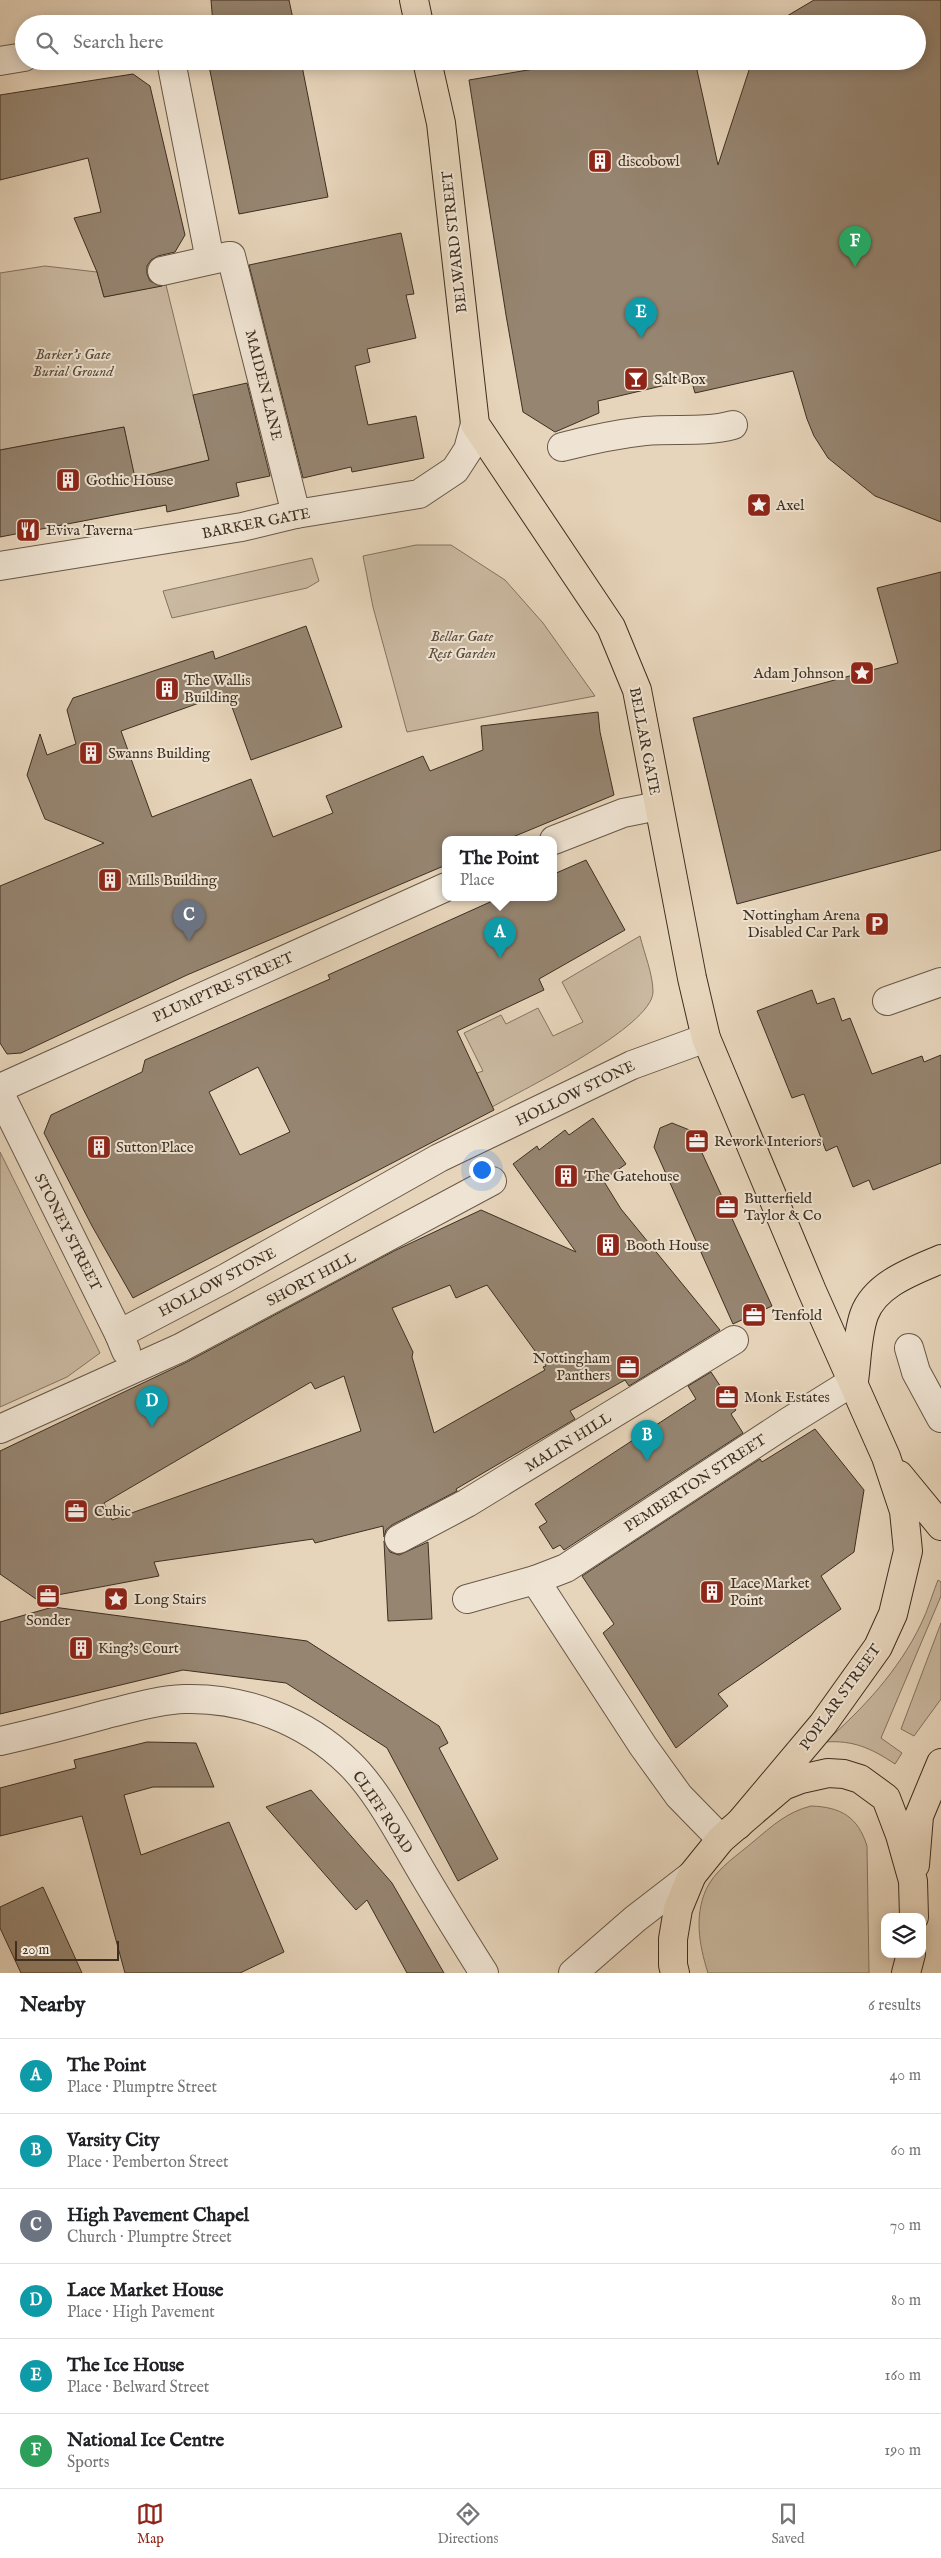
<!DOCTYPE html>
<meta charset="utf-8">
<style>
:root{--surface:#fff;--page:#f2f2f2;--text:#202124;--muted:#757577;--line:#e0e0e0;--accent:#8f2418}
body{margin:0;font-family:"IM FELL English",serif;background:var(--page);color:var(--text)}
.controls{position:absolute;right:15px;bottom:15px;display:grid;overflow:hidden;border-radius:10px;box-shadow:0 2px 12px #0003}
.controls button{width:45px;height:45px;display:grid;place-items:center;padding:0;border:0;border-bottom:1px solid var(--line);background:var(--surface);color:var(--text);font:25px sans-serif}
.scale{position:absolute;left:15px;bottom:12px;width:104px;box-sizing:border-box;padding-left:5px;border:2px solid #3e2f21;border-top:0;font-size:14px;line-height:18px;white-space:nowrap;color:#3e2f21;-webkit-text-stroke:4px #efe4d3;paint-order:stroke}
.you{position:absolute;left:481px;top:1169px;width:18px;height:18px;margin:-12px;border:4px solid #fff;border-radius:50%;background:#1a73e8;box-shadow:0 0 0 8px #1a73e833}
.badge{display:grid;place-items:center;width:32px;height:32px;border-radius:50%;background:var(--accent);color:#fff;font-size:16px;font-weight:700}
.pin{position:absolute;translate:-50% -41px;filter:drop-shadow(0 1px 2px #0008)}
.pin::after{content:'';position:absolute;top:26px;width:18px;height:15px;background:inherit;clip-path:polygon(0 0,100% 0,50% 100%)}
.popup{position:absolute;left:442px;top:836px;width:115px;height:65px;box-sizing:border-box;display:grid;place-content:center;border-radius:10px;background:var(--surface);filter:drop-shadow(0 1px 4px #0005);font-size:16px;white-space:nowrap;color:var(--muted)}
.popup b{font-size:19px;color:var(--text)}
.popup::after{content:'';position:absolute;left:50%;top:100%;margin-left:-10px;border:10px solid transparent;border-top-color:var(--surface)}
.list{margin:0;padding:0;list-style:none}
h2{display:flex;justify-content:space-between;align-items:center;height:65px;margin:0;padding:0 20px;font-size:21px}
h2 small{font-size:16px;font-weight:400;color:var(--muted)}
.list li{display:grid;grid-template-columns:32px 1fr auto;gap:15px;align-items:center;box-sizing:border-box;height:75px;padding:0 20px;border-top:1px solid var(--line)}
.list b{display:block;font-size:19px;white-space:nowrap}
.list p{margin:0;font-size:16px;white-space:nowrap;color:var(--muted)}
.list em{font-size:16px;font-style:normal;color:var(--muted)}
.icon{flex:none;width:28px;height:28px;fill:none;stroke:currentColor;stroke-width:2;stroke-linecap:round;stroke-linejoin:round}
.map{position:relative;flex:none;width:941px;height:1973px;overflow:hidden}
.search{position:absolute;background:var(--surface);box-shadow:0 2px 12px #0003;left:15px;right:15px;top:15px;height:55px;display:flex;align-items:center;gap:12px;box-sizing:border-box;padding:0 18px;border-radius:28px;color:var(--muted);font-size:19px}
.sheet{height:515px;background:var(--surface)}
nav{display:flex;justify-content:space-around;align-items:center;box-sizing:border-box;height:70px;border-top:1px solid var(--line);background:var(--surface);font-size:14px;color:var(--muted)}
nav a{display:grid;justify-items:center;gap:2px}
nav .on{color:var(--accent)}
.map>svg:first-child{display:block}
.green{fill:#cab9a1;stroke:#847461}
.building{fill:#968571;stroke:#3e2f21;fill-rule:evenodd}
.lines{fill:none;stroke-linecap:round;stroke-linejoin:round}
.minor-casing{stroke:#685848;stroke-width:30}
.major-casing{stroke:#3e2f21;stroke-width:30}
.highway-casing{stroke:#3e2f21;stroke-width:30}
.minor{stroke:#efe4d3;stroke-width:28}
.major{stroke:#e7d5bb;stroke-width:28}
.highway{stroke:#e7d5bb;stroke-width:28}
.labels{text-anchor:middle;stroke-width:4;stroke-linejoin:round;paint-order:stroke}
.poi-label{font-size:15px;fill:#3e2f21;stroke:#efe4d3;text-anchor:start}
.street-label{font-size:15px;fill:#3e2f21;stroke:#efe4d3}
.park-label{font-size:15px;font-style:italic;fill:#5a4b3b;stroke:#efe4d3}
</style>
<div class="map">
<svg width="941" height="1973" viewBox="0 0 941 1973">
<rect width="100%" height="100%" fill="#e7d5bb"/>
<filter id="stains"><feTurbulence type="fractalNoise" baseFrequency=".004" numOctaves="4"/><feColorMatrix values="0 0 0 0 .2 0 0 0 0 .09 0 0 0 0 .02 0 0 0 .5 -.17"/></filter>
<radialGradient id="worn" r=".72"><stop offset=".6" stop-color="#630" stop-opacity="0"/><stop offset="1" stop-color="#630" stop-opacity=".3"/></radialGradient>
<g class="green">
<polygon points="45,266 97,272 104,297 166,285 209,460 158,472 166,505 141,510 124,427 0,450 0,273"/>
<polygon points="416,545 451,545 505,580 543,623 595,696 407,732 373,607 363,556"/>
<polygon points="312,558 319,581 307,588 172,618 163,591"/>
<path d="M 640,936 C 644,953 653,974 653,992 C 652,1027 524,1089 492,1107 L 477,1073 L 483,1071 L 464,1033 L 501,1015 L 506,1024 L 538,1008 L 553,1036 L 583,1022 L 562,982 Z"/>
<polygon points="0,1152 100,1353 67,1377 0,1407"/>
<path d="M 938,1580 L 941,1582 L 941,1596 L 881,1738 L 902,1753 L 895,1764 C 871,1748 853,1740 825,1742 C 863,1709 899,1670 921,1624 C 928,1610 932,1595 938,1580 Z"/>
<polygon points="941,1623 941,1699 914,1736 901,1729"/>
<path d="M 811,1806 C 841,1807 858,1817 867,1846 L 869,1973 L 708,1973 C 699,1945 693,1912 709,1884 C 719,1867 739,1854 753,1842 C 772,1826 787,1812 811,1806 Z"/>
</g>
<g class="building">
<polygon points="211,0 289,0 294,24 213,24"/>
<polygon points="814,0 941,0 941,522 875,496 828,458 814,436 807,419 793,371 695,393 691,379 598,401 599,413 555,432 523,412 506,315 469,80 581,61 695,61 718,165 752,61 917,61 917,24 779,24 787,16"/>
<polygon points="216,61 301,61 328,197 239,214 209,66 216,65"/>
<polygon points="133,74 150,86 185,235 175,252 158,256 151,260 147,266 147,274 150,281 162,286 104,297 97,272 74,218 101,212 88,158 0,180 0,95"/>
<polygon points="401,233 414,294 406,295 416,338 367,349 370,362 355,366 368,425 416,416 424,458 352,472 351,467 303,478 249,265"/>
<polygon points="247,383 270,476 236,483 239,496 167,512 166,505 0,537 0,450 124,427 135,478 209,460 193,395"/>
<polygon points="941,572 941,850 737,904 693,718 898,663 877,588"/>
<polygon points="306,626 342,727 251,760 227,693 121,731 152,817 251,779 273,837 333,813 326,796 423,756 430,771 483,750 481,726 598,712 600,732 614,795 508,839 446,839 446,865 187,975 21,1053 7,1054 0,1043 0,886 104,843 45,819 27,775 40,734 47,755 76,744 67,710 73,698 213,651 215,659"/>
<path d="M 586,860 L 625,930 L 539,979 L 544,990 L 457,1031 L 494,1110 L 133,1298 L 92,1226 L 44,1133 L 51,1115 L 142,1072 L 145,1060 L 330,979 L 328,975 L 499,898 L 554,897 L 554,874 ZM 258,1067 L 290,1132 L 240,1155 L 209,1092 Z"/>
<polygon points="812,990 817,1004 834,998 842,1021 850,1018 872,1074 922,1056 924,1062 941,1055 941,1163 873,1190 869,1180 853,1187 837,1146 826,1151 804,1094 792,1098 757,1011"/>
<path d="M 593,1118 L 626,1164 L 603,1180 L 621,1209 L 720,1330 L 629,1386 L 625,1380 L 570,1411 L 575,1419 L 456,1489 L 457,1491 L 392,1525 L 386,1530 L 384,1537 L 383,1526 L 315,1543 L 313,1539 L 154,1562 L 159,1576 L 36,1599 L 0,1574 L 0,1451 L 187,1362 L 394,1251 L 481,1210 L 576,1252 L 513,1164 L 537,1146 L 539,1150 L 565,1130 L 569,1135 ZM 450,1285 L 456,1298 L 487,1285 L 546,1366 L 543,1367 L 545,1370 L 434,1433 L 412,1357 L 413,1352 L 392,1308 ZM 344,1376 L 361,1431 L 112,1520 L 104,1503 L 311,1382 L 315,1389 Z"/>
<polygon points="672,1123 692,1131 772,1306 733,1324 654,1147 660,1128"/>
<polygon points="711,1372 736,1410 731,1414 743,1433 564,1550 560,1545 553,1549 539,1527 547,1522 535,1504 696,1399 688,1386"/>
<polygon points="815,1429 864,1490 854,1552 821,1576 841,1609 718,1694 728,1706 676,1748 603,1633 614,1624 582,1576 760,1459 762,1462"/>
<polygon points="384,1541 390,1552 399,1555 428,1542 432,1619 388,1621"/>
<polygon points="53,1607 307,1641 439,1726 448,1743 439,1748 498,1859 458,1881 387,1748 286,1683 183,1670 0,1714 0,1622"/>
<polygon points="147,1742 196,1743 214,1787 153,1787 124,1795 141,1855 229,1822 284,1952 240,1973 125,1973 82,1816 0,1836 0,1788 76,1768 74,1760"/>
<polygon points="311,1790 392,1883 444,1973 407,1973 367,1900 356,1910 266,1807"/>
<polygon points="43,1887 82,1973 21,1973 0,1928 0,1907"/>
</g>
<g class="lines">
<defs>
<g id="minor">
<polyline points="0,61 24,57"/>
<polyline points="171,61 210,260"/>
<polyline points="231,256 296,514"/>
<polyline points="162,271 229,256"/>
<path d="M 562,447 C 589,440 617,434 645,431 C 674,428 704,433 733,425"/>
<polyline points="0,566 242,527 296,514 419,494 455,470 468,450 475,424"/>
<polyline points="554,840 623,813 658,806"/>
<polyline points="887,1001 941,982"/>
<polyline points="0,1088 446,887"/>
<polyline points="0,1094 119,1334 126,1351"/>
<polyline points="119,1334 224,1279 439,1158 632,1065 706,1038"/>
<polyline points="909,1348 916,1372 941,1418"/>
<polyline points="0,1429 180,1348 492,1181"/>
<polyline points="399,1539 467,1503 734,1340"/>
<polyline points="535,1580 643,1746 679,1796 721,1839"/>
<polyline points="467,1599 535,1580 566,1568 788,1422 854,1381"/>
<path d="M 0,1741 C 36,1733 71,1724 107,1714 C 132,1708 158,1700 184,1699 C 244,1697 306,1721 349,1763 C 375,1788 397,1829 415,1860 C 437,1898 460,1935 484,1973"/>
<polyline points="573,1973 635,1919 692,1875"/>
</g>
<path id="major" d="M 854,1381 C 857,1360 857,1335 864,1315 C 875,1284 913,1271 941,1259"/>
<g id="highway">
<polyline points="414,0 419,24"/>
<polyline points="427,61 441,123 475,424 611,627 637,690 692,978 706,1038 812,1291 886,1457 904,1511 908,1551 893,1614 878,1647 823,1724 738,1825"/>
<polyline points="899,1475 941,1526"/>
<polyline points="915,1865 919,1816 941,1763"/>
<polyline points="675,1973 673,1965 673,1939 678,1909 692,1875 721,1839 783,1786 801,1779 828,1773 844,1774 860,1779 886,1798 900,1835 913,1881 914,1917"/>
<polyline points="906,1973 911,1954"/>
</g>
</defs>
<use href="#minor" class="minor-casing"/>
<use href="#major" class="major-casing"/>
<use href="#highway" class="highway-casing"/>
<use href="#minor" class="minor"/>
<use href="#major" class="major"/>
<use href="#highway" class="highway"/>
</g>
<defs>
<symbol id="building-square" viewBox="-11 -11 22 22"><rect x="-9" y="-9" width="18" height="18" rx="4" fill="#8f2418" stroke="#efe4d3"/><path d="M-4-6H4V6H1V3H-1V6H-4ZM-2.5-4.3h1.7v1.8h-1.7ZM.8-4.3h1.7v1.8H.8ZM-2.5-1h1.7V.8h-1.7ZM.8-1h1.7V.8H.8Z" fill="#fff"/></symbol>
<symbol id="bar-square" viewBox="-11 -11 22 22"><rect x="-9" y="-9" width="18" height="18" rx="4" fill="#8f2418" stroke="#efe4d3"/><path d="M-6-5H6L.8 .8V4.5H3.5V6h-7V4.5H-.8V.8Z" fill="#fff"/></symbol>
<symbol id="sight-square" viewBox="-11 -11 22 22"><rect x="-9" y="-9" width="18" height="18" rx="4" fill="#8f2418" stroke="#efe4d3"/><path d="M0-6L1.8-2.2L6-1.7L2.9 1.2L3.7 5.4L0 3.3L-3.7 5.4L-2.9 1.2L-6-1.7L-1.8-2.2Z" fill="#fff"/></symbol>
<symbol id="restaurant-square" viewBox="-11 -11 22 22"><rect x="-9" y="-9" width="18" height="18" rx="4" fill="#8f2418" stroke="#efe4d3"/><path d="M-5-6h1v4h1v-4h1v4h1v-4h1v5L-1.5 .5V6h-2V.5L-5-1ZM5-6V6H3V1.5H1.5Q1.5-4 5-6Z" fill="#fff"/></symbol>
<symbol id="parking-square" viewBox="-11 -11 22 22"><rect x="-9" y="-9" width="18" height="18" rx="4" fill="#8f2418" stroke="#efe4d3"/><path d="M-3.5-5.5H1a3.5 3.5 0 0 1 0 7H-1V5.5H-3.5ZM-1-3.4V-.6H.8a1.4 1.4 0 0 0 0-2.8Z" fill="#fff"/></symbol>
<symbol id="office-square" viewBox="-11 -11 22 22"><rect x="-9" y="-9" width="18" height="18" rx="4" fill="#8f2418" stroke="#efe4d3"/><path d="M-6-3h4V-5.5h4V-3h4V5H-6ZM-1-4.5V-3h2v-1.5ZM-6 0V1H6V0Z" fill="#fff"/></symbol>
</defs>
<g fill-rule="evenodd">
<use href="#building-square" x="586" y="147" width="28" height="28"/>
<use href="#bar-square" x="622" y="365" width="28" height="28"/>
<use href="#building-square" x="54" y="466" width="28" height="28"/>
<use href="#sight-square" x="745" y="491" width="28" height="28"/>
<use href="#restaurant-square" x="14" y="516" width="28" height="28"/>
<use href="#sight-square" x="848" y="659" width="28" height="28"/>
<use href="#building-square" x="153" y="675" width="28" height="28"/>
<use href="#building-square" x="77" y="739" width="28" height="28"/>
<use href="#building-square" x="96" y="866" width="28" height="28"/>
<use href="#parking-square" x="863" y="910" width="28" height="28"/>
<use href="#office-square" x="683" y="1127" width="28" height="28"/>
<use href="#building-square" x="85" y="1133" width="28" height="28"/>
<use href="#building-square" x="552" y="1162" width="28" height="28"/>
<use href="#office-square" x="713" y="1193" width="28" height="28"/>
<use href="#building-square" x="594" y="1231" width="28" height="28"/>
<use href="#office-square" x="740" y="1301" width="28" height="28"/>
<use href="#office-square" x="614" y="1353" width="28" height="28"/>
<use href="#office-square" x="713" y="1383" width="28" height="28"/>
<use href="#office-square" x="62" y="1497" width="28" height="28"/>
<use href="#building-square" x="698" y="1578" width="28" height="28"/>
<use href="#office-square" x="34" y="1582" width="28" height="28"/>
<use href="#sight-square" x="102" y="1585" width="28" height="28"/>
<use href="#building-square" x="67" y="1634" width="28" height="28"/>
</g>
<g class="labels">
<g class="poi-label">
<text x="618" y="166">discobowl</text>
<text x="654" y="384">Salt Box</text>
<text x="86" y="485">Gothic House</text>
<text x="776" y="510">Axel</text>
<text x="46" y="535">Eviva Taverna</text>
<text x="844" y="678" text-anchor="end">Adam Johnson</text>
<text x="184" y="685">The Wallis<tspan x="184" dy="17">Building</tspan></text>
<text x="108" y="758">Swanns Building</text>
<text x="128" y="885">Mills Building</text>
<text x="860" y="920" text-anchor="end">Nottingham Arena<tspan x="860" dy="17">Disabled Car Park</tspan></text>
<text x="714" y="1146">Rework Interiors</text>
<text x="116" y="1152">Sutton Place</text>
<text x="584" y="1181">The Gatehouse</text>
<text x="744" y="1203">Butterfield<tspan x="744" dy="17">Taylor &amp; Co</tspan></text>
<text x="626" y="1250">Booth House</text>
<text x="772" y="1320">Tenfold</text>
<text x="610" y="1363" text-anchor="end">Nottingham<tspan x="610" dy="17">Panthers</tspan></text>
<text x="744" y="1402">Monk Estates</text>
<text x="94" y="1516">Cubic</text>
<text x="730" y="1588">Lace Market<tspan x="730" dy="17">Point</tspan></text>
<text x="134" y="1604">Long Stairs</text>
<text x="48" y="1625" text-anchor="middle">Sonder</text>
<text x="98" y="1653">King's Court</text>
</g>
<g class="street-label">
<text transform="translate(454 242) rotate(-96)" y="5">BELWARD STREET</text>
<text transform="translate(264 385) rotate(76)" y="5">MAIDEN LANE</text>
<text transform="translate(256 523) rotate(-11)" y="5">BARKER GATE</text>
<text transform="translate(645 741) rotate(79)" y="5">BELLAR GATE</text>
<text transform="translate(223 987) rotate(-24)" y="5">PLUMPTRE STREET</text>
<text transform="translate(575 1093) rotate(-26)" y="5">HOLLOW STONE</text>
<text transform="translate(68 1232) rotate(63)" y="5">STONEY STREET</text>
<text transform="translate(311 1279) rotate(-28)" y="5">SHORT HILL</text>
<text transform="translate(217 1282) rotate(-28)" y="5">HOLLOW STONE</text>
<text transform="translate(568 1442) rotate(-32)" y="5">MALIN HILL</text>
<text transform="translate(695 1483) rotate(-33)" y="5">PEMBERTON STREET</text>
<text transform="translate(840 1697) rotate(-54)" y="5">POPLAR STREET</text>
<text transform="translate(383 1812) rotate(56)" y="5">CLIFF ROAD</text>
</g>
<g class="park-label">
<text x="73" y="359">Barker's Gate<tspan x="73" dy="17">Burial Ground</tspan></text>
<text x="462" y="641">Bellar Gate<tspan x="462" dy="17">Rest Garden</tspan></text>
</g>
</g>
<rect width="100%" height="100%" filter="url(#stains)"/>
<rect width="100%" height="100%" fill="url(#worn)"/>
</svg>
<div class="controls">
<button><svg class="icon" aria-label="layers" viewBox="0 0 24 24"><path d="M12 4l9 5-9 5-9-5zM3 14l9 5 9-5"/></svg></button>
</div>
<div class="scale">20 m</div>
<div class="you"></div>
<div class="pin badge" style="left:500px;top:958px;background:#0f9aa8">A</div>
<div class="popup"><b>The Point</b>Place</div>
<div class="pin badge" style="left:647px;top:1461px;background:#0f9aa8">B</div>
<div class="pin badge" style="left:189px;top:941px;background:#6b7280">C</div>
<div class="pin badge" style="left:152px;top:1427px;background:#0f9aa8">D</div>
<div class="pin badge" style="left:641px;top:338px;background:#0f9aa8">E</div>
<div class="pin badge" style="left:855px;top:267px;background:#2e9e5b">F</div>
<div class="search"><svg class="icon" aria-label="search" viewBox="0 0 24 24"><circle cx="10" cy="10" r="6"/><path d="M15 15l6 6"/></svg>Search here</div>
</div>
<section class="sheet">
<h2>Nearby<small>6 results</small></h2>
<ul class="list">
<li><span class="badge" style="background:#0f9aa8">A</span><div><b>The Point</b><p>Place · Plumptre Street</p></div><em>40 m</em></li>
<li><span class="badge" style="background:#0f9aa8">B</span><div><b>Varsity City</b><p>Place · Pemberton Street</p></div><em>60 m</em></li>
<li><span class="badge" style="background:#6b7280">C</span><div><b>High Pavement Chapel</b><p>Church · Plumptre Street</p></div><em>70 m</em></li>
<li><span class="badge" style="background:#0f9aa8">D</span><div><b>Lace Market House</b><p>Place · High Pavement</p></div><em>80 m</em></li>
<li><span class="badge" style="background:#0f9aa8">E</span><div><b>The Ice House</b><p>Place · Belward Street</p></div><em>160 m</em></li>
<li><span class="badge" style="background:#2e9e5b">F</span><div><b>National Ice Centre</b><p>Sports</p></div><em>190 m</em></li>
</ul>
</section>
<nav>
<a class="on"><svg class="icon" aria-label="map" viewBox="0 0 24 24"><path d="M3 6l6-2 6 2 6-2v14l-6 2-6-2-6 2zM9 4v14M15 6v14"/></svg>Map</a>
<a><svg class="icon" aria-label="directions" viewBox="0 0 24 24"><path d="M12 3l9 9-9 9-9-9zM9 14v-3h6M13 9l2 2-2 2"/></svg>Directions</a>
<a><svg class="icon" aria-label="saved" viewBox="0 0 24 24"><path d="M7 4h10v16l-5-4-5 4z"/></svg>Saved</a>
</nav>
